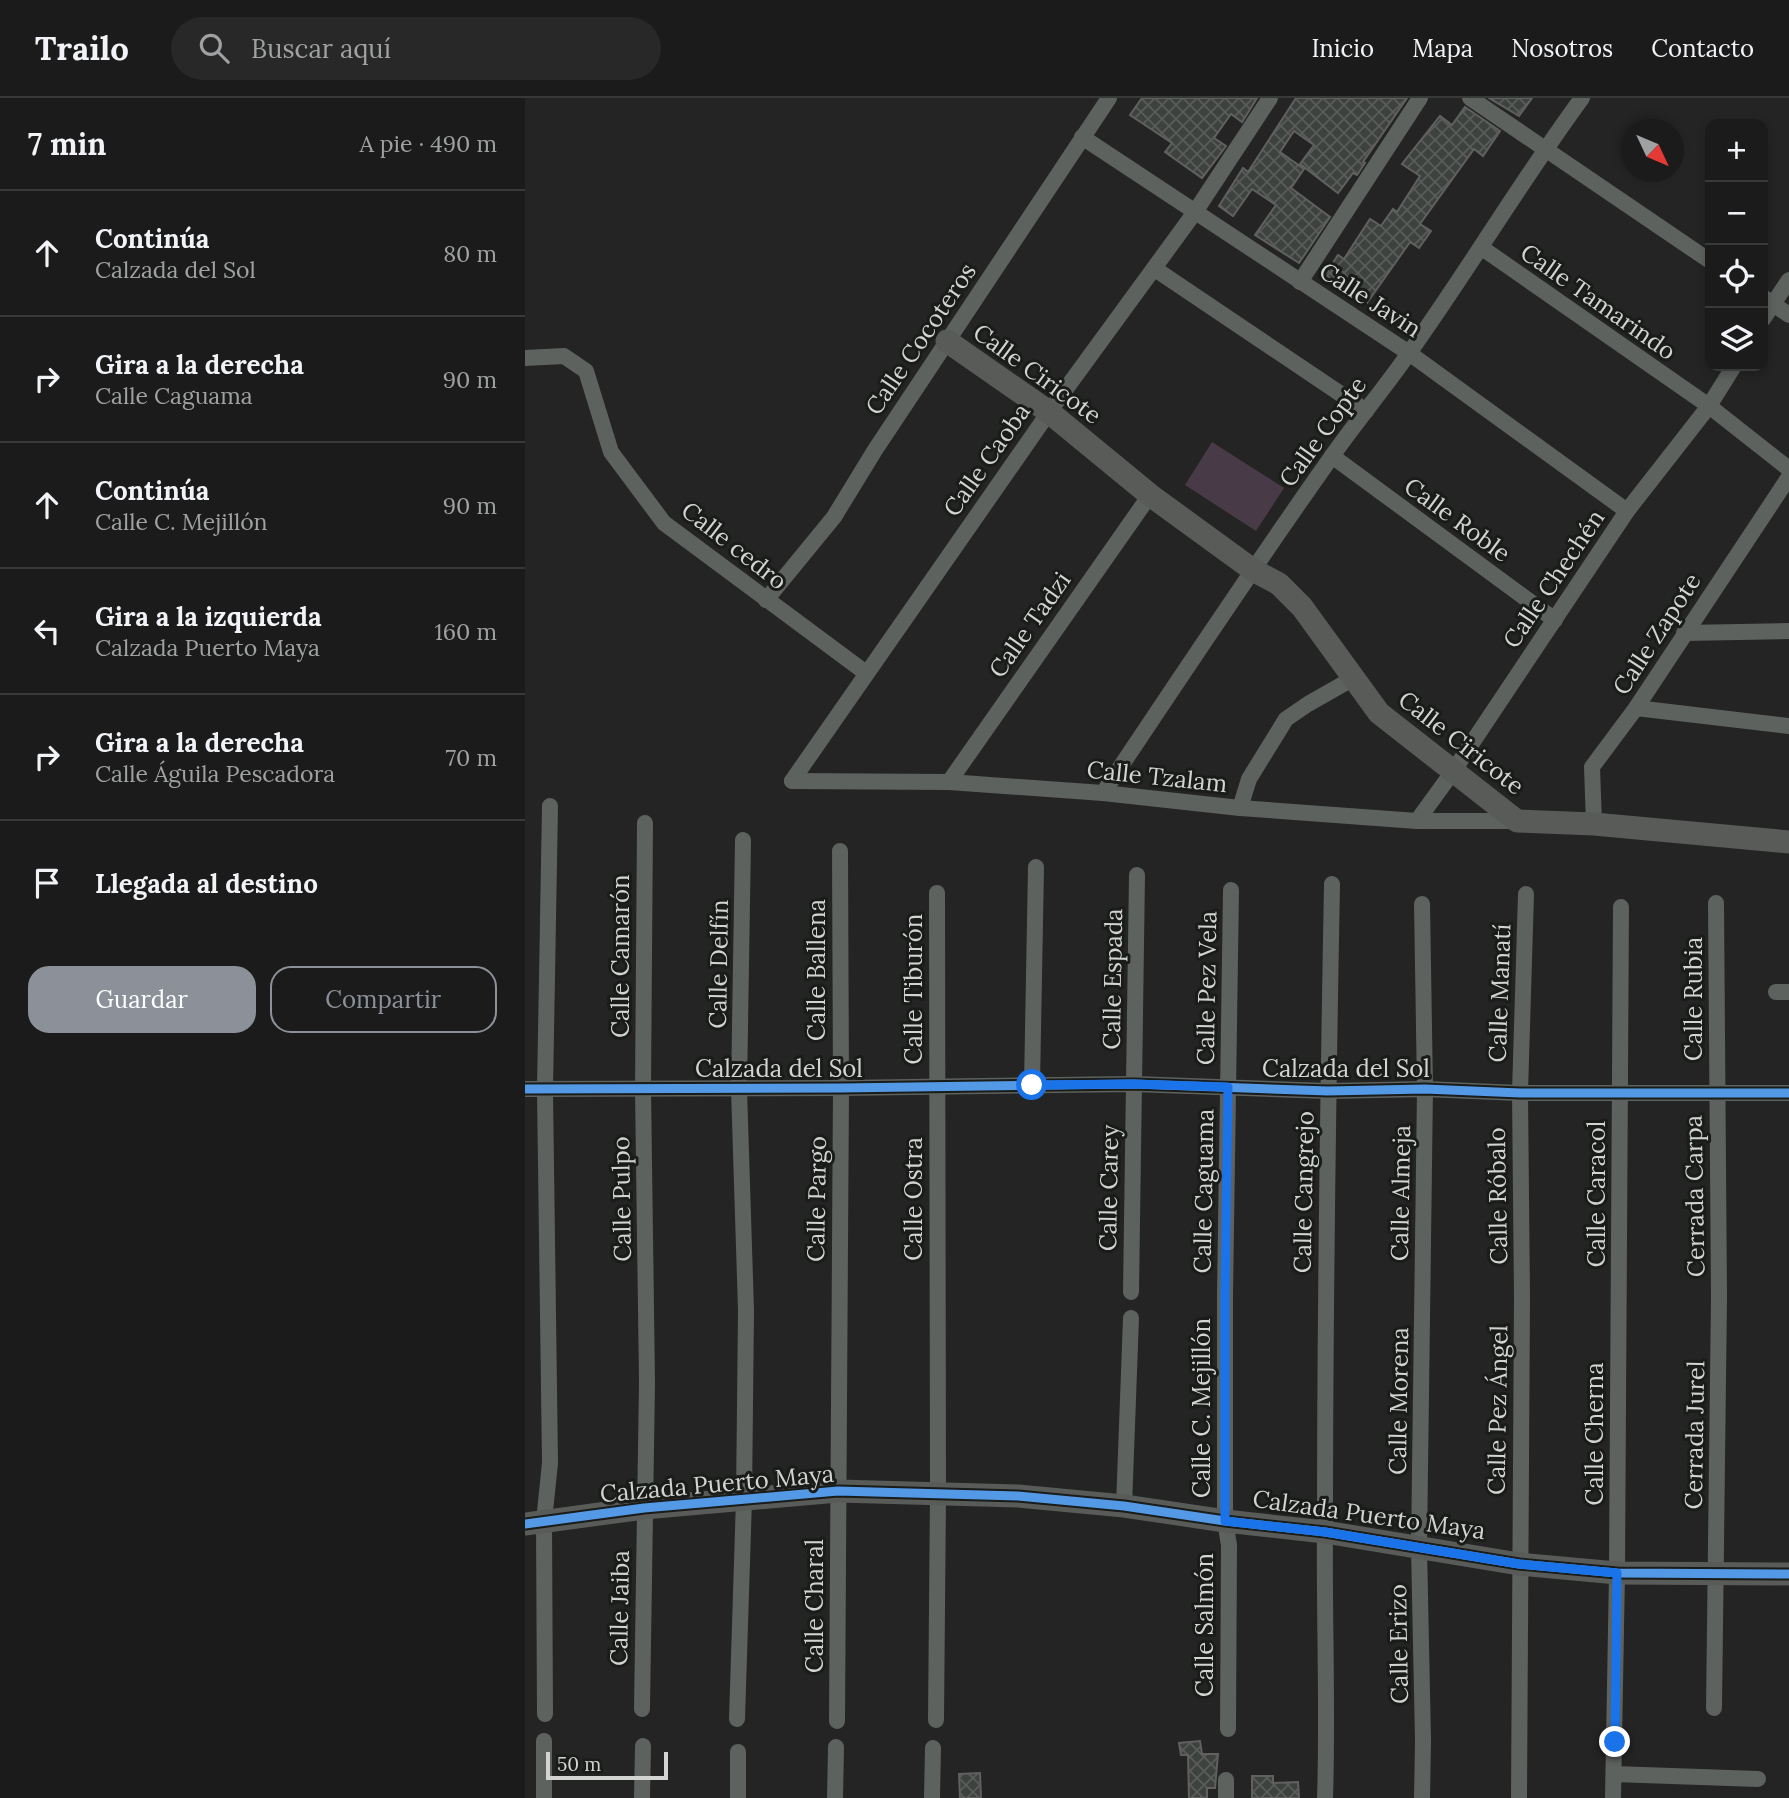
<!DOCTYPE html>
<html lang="es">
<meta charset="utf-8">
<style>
:root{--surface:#1a1b1a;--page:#272827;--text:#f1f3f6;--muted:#9fa1a2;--line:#383939;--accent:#8c9099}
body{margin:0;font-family:Lora,serif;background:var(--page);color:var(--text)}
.controls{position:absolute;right:21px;top:21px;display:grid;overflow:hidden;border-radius:14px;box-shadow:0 4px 10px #0003}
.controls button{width:63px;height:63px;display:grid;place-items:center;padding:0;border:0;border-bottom:2px solid var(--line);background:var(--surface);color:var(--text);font:35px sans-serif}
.compass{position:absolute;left:1096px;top:21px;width:63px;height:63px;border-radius:50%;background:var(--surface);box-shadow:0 4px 10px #0003;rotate:134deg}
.scale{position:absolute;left:21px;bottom:18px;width:122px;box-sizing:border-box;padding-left:7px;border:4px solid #d2d4d2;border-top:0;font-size:19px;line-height:24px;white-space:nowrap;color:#d2d4d2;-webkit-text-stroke:5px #191c19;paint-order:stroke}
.stop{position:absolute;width:21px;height:21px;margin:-16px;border:5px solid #1a73e8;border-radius:50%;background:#fff}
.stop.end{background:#1a73e8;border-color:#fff;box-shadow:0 2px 7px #0008}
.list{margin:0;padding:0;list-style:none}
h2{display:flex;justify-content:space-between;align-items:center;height:91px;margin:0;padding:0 28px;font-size:30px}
h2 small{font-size:23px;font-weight:400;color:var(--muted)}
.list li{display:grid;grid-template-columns:46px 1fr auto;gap:21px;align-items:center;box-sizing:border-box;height:126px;padding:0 28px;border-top:2px solid var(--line)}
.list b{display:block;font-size:26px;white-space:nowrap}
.list p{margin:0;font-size:23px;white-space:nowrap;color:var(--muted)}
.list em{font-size:23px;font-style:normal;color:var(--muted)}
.actions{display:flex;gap:14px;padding:21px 28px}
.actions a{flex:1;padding:16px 0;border:2px solid var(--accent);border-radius:21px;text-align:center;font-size:24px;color:var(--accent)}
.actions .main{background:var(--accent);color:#fff}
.icon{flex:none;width:38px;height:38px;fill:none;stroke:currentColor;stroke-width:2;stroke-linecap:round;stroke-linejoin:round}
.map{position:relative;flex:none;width:1264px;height:1700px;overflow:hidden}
header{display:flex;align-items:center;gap:42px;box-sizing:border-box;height:98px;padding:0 35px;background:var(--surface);border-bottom:2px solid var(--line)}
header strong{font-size:33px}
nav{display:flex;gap:38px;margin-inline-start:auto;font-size:24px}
.search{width:490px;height:63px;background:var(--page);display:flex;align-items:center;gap:18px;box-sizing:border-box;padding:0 24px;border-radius:38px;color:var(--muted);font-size:26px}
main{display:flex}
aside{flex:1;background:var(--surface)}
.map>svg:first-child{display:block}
.park{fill:#493a47}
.building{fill:url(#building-cross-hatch);stroke:#5f605f;stroke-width:2}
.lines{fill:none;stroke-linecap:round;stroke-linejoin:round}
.street{stroke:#5e625e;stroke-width:16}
.secondary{stroke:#585b58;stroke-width:23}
.cycleway-casing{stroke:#191c19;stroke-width:13}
.cycleway{stroke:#5399e6;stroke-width:9}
.route{stroke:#1a73e8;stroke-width:9}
.labels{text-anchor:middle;stroke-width:6;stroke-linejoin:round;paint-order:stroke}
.street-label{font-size:24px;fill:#d2d4d2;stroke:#191c19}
</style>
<header>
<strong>Trailo</strong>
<div class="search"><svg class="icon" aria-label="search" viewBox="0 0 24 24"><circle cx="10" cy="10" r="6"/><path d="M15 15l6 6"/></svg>Buscar aquí</div>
<nav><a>Inicio</a><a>Mapa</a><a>Nosotros</a><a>Contacto</a></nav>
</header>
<main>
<aside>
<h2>7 min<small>A pie · 490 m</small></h2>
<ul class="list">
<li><svg class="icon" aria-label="ahead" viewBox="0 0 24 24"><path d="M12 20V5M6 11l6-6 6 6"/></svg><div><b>Continúa</b><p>Calzada del Sol</p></div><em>80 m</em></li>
<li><svg class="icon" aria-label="right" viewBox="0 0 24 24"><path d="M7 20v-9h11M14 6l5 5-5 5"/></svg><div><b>Gira a la derecha</b><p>Calle Caguama</p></div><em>90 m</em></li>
<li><svg class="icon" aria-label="ahead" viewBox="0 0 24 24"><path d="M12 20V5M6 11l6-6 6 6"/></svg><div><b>Continúa</b><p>Calle C. Mejillón</p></div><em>90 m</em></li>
<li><svg class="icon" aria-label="left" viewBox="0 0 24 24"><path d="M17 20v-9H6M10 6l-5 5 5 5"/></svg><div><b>Gira a la izquierda</b><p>Calzada Puerto Maya</p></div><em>160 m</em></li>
<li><svg class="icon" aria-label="right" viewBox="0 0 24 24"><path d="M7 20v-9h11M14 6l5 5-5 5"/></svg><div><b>Gira a la derecha</b><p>Calle Águila Pescadora</p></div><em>70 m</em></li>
<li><svg class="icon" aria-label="arrive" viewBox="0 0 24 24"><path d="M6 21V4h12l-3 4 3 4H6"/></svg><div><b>Llegada al destino</b></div></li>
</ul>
<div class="actions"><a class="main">Guardar</a><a>Compartir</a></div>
</aside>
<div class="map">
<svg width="1264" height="1700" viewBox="0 0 1264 1700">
<defs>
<pattern id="building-cross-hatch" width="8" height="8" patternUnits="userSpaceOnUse" patternTransform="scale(1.75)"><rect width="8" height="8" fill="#3e423e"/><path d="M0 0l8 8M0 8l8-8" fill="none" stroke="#595c59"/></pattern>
</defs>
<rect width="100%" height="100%" fill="#232423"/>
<polygon class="park" points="687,344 759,390 731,433 660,387"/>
<g class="building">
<polygon points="617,0 732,0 717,24 706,16 689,40 701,48 677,80 640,54 647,45 605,17"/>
<polygon points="771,0 882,0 838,64 840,65 832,77 828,75 813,95 775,66 789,47 769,33 755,54 779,71 766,90 805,119 774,165 730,137 751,107 727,91 708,118 694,108 718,70 723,74"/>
<polygon points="964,0 1007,0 994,18"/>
<polygon points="940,9 975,33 958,58 949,51 895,126 906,133 894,150 885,144 842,205 800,177 813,157 819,161 845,121 856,128 868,111 872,114 895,78 877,66 915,18 927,27"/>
<polygon points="675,1643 677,1656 693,1656 690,1690 682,1690 682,1700 664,1700 663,1657 656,1657 654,1645"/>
<polygon points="455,1675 456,1700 435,1700 434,1676"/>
<polygon points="727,1678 748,1678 748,1685 773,1684 774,1700 727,1700"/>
</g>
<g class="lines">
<g class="street">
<polyline points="945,0 1185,163"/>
<polyline points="557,39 884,255 1102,413"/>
<polyline points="957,150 1184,308 1264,371"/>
<polyline points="630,171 841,313"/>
<polyline points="775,184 895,0"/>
<polyline points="1238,199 1264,217"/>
<polyline points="1238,221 1264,182"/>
<polyline points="0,260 39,258 61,273 86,354 139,425 341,575"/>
<polyline points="807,358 1030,522"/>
<polyline points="241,502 309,419 350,352 584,0"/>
<polyline points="1159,535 1264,533"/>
<polyline points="1111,610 1264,628"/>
<polyline points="267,683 524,314 670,114 745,0"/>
<polyline points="267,683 424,684 578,695 715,710 892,723 992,723"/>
<polyline points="424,684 625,397"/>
<path d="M 578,695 C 653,583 727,471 805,361 C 830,325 859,291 884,255 C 944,171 996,83 1057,0"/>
<polyline points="715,710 724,681 761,621 783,606 827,581"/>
<polyline points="892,723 929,672 1102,413 1184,308 1209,268"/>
<polyline points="1069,726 1067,669 1111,610 1264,379"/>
<polyline points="897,806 900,991 894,1449 898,1643 897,1700"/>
<polyline points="1251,894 1264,894"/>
<polyline points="507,987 511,769"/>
<polyline points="0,991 316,990 609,986 803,993 900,991 995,995 1264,995"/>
<polyline points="606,1194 612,777"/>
<polyline points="599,1408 606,1220"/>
<polyline points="1189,1610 1194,1199 1191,805"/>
<polyline points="117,1611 122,1284 118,991 120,725"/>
<polyline points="20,1616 19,1423 25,1365 20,992 25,708"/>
<polyline points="212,1621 219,1401 221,1212 214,991 218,742"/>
<polyline points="411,1622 413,1396 412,795"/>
<polyline points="312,1623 316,990 315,753"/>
<polyline points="703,1631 704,1447 700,1423 700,1197 706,792"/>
<polyline points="1089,1676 1233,1681"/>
<polyline points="19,1700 19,1643"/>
<polyline points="117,1700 118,1648"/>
<polyline points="213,1700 213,1654"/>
<polyline points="310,1700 311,1649"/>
<polyline points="407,1700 408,1650"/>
<polyline points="701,1700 701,1682"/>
<path d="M 800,1700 C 803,1610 799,1520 800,1431 C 800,1216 803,1001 807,786"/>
<polyline points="994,1700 997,1199 995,995 1001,796"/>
<polyline points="1088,1700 1092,1475 1096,809"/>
</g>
<g class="secondary">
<polyline points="422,243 524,314 625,397 728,472 754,486 777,509 854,615 992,723 1069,726 1264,744"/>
<polyline points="0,1426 119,1410 313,1393 493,1398 599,1408 700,1423 800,1434 994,1466 1092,1475 1264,1476"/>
</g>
<defs>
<g id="cycleway">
<polyline points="0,991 316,990 609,986 803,993 900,991 995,995 1264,995"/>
<polyline points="0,1426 119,1410 313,1393 493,1398 599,1408 700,1423 800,1434 994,1466 1092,1475 1264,1476"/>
</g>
</defs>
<use href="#cycleway" class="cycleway-casing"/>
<use href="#cycleway" class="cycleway"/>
</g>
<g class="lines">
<polyline class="route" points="507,987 608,986 703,989 700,1197 700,1423 800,1434 994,1466 1092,1475 1090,1644"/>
</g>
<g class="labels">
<g class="street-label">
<text transform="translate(845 202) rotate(33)" y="8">Calle Javin</text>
<text transform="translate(1073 204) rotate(35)" y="8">Calle Tamarindo</text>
<text transform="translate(396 241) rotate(-56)" y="8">Calle Cocoteros</text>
<text transform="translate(512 276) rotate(36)" y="8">Calle Ciricote</text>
<text transform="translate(798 334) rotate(-54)" y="8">Calle Copte</text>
<text transform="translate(462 362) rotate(-55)" y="8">Calle Caoba</text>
<text transform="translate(932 422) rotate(36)" y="8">Calle Roble</text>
<text transform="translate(209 448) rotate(38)" y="8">Calle cedro</text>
<text transform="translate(1029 481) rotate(-56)" y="8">Calle Chechén</text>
<text transform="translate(505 527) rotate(-55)" y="8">Calle Tadzi</text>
<text transform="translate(1132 536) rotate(-57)" y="8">Calle Zapote</text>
<text transform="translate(936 645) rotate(38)" y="8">Calle Ciricote</text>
<text transform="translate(632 679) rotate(6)" y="8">Calle Tzalam</text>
<text transform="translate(96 858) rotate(-90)" y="8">Calle Camarón</text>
<text transform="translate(194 866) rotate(-89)" y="8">Calle Delfín</text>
<text transform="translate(292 872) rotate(-90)" y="8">Calle Ballena</text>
<text transform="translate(588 881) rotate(-89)" y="8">Calle Espada</text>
<text transform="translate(682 890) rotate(-89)" y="8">Calle Pez Vela</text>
<text transform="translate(389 891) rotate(-90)" y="8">Calle Tiburón</text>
<text transform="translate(975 895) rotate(-88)" y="8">Calle Manatí</text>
<text transform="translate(1169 901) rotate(-90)" y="8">Calle Rubia</text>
<text x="254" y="979">Calzada del Sol</text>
<text x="821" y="979">Calzada del Sol</text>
<text transform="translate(584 1090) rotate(-89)" y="8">Calle Carey</text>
<text transform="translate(679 1093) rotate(-89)" y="8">Calle Caguama</text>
<text transform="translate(779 1094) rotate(-89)" y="8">Calle Cangrejo</text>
<text transform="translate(876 1095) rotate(-89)" y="8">Calle Almeja</text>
<text transform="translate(1072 1096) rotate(-90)" y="8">Calle Caracol</text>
<text transform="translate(973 1098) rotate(-91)" y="8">Calle Róbalo</text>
<text transform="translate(1170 1098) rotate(-91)" y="8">Cerrada Carpa</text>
<text transform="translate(97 1101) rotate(-91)" y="8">Calle Pulpo</text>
<text transform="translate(292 1101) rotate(-89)" y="8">Calle Pargo</text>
<text transform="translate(389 1101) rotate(-90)" y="8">Calle Ostra</text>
<text transform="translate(874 1303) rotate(-89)" y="8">Calle Morena</text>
<text transform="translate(677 1310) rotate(-90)" y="8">Calle C. Mejillón</text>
<text transform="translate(973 1312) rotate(-89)" y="8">Calle Pez Ángel</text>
<text transform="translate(1070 1336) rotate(-90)" y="8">Calle Cherna</text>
<text transform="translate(1170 1337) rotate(-89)" y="8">Cerrada Jurel</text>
<text transform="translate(192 1386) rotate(-5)" y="8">Calzada Puerto Maya</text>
<text transform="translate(844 1417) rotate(8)" y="8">Calzada Puerto Maya</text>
<text transform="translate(290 1508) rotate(-90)" y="8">Calle Charal</text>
<text transform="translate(95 1510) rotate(-89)" y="8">Calle Jaiba</text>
<text transform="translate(680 1527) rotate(-90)" y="8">Calle Salmón</text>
<text transform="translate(874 1546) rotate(-91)" y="8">Calle Erizo</text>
</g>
</g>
</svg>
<div class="controls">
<button>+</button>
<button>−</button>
<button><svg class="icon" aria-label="locate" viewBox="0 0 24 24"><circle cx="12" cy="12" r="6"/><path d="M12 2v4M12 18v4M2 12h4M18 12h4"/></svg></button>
<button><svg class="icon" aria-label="layers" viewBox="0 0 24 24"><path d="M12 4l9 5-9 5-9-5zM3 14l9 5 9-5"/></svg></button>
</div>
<svg class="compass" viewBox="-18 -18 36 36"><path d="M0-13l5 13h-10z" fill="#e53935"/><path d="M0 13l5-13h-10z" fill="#9fa1a2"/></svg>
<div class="scale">50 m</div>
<div class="stop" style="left:507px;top:987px"></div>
<div class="stop end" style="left:1090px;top:1644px"></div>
</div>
</main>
